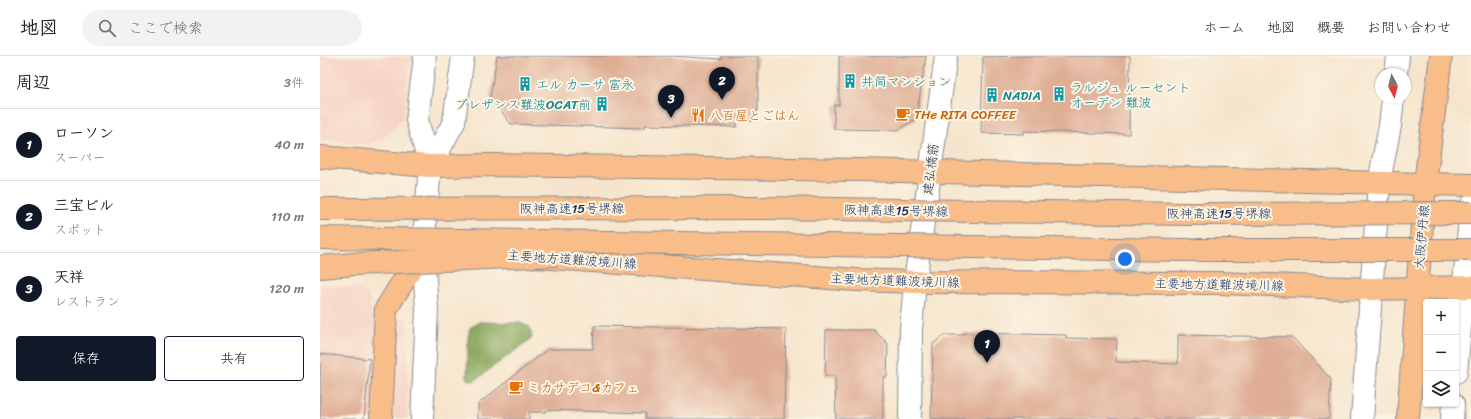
<!DOCTYPE html>
<html lang="ja">
<meta charset="utf-8">
<style>
:root{--surface:#fff;--page:#f2f2f2;--text:#222;--muted:#767676;--line:#e0e0e0;--accent:#111827}
body{margin:0;font-family:Sriracha,"Klee One",sans-serif;background:var(--page);color:var(--text)}
.controls{position:absolute;right:12px;bottom:12px;display:grid;overflow:hidden;border-radius:4px;box-shadow:0 1px 3px #0004}
.controls button{width:36px;height:36px;display:grid;place-items:center;padding:0;border:0;border-bottom:1px solid var(--line);background:var(--surface);color:var(--text);font:20px sans-serif}
.compass{position:absolute;left:1055px;top:12px;width:36px;height:36px;border-radius:50%;background:var(--surface);box-shadow:0 1px 3px #0004;rotate:173deg}
.you{position:absolute;left:805px;top:203px;width:14px;height:14px;margin:-10px;border:3px solid #fff;border-radius:50%;background:#1a73e8;box-shadow:0 0 0 6px #1a73e833}
.badge{display:grid;place-items:center;width:26px;height:26px;border-radius:50%;background:var(--accent);color:#fff;font-size:13px;font-weight:700}
.pin{position:absolute;translate:-50% -33px;filter:drop-shadow(0 1px 2px #0008)}
.pin::after{content:'';position:absolute;top:21px;width:14px;height:12px;background:inherit;clip-path:polygon(0 0,100% 0,50% 100%)}
.list{margin:0;padding:0;list-style:none}
h2{display:flex;justify-content:space-between;align-items:center;height:52px;margin:0;padding:0 16px;font-size:17px}
h2 small{font-size:13px;font-weight:400;color:var(--muted)}
.list li{display:grid;grid-template-columns:26px 1fr auto;gap:12px;align-items:center;box-sizing:border-box;height:72px;padding:0 16px;border-top:1px solid var(--line)}
.list b{display:block;font-size:15px;white-space:nowrap}
.list p{margin:0;font-size:13px;white-space:nowrap;color:var(--muted)}
.list em{font-size:13px;font-style:normal;color:var(--muted)}
.actions{display:flex;gap:8px;padding:12px 16px}
.actions a{flex:1;padding:9px 0;border:1px solid var(--accent);border-radius:4px;text-align:center;font-size:14px;color:var(--accent)}
.actions .main{background:var(--accent);color:#fff}
.icon{flex:none;width:22px;height:22px;fill:none;stroke:currentColor;stroke-width:2;stroke-linecap:round;stroke-linejoin:round}
.map{position:relative;flex:none;width:1151px;height:363px;overflow:hidden}
header{display:flex;align-items:center;gap:24px;box-sizing:border-box;height:56px;padding:0 20px;background:var(--surface);border-bottom:1px solid var(--line)}
header strong{font-size:19px}
nav{display:flex;gap:22px;margin-inline-start:auto;font-size:14px}
.search{width:280px;height:36px;background:var(--page);display:flex;align-items:center;gap:10px;box-sizing:border-box;padding:0 14px;border-radius:22px;color:var(--muted);font-size:15px}
main{display:flex}
aside{flex:1;background:var(--surface)}
.map>svg:first-child{display:block}
.built{fill:#f6d2c3}
.forest{fill:#87a65a;stroke:#516a5c}
.building{fill:#dfae95}
.lines{fill:none;stroke-linecap:round;stroke-linejoin:round}
.minor-casing{stroke:#888a95;stroke-width:24}
.major-casing{stroke:#888a95;stroke-width:24}
.highway-casing{stroke:#888a95;stroke-width:24}
.minor{stroke:#fff;stroke-width:22}
.major{stroke:#f8bd89;stroke-width:22}
.highway{stroke:#f8bd89;stroke-width:22}
.highway-bridge-casing{stroke:#888a95;stroke-width:24;stroke-linecap:butt}
.highway-bridge{stroke:#f8bd89;stroke-width:22}
.labels{text-anchor:middle;stroke-width:4;stroke-linejoin:round;paint-order:stroke}
.culture-label{font-size:13px;fill:#0d838f;stroke:#fcf5e5;text-anchor:start}
.food-label{font-size:13px;fill:#c56008;stroke:#fcf5e5;text-anchor:start}
.street-label{font-size:13px;fill:#1b2f5e;stroke:#fcf5e5}
</style>
<header>
<strong>地図</strong>
<div class="search"><svg class="icon" aria-label="search" viewBox="0 0 24 24"><circle cx="10" cy="10" r="6"/><path d="M15 15l6 6"/></svg>ここで検索</div>
<nav><a>ホーム</a><a>地図</a><a>概要</a><a>お問い合わせ</a></nav>
</header>
<main>
<aside>
<h2>周辺<small>3件</small></h2>
<ul class="list">
<li><span class="badge">1</span><div><b>ローソン</b><p>スーパー</p></div><em>40 m</em></li>
<li><span class="badge">2</span><div><b>三宝ビル</b><p>スポット</p></div><em>110 m</em></li>
<li><span class="badge">3</span><div><b>天祥</b><p>レストラン</p></div><em>120 m</em></li>
</ul>
<div class="actions"><a class="main">保存</a><a>共有</a></div>
</aside>
<div class="map">
<svg width="1151" height="363" viewBox="0 0 1151 363">
<rect width="100%" height="100%" fill="#fcf5e5"/>
<filter id="ink" filterUnits="userSpaceOnUse"><feTurbulence type="fractalNoise" baseFrequency=".025" numOctaves="2"/><feDisplacementMap in="SourceGraphic" scale="8" xChannelSelector="R" yChannelSelector="G"/><feConvolveMatrix kernelMatrix="1 2 1 2 8 2 1 2 1" color-interpolation-filters="sRGB"/></filter>
<filter id="wash" filterUnits="userSpaceOnUse"><feTurbulence type="fractalNoise" baseFrequency=".012" numOctaves="4" result="noise"/><feDisplacementMap in="SourceGraphic" scale="16" xChannelSelector="R" yChannelSelector="G"/><feGaussianBlur stdDeviation="0.9" result="paint"/><feColorMatrix in="noise" values="0 0 0 0 0 0 0 0 0 0 0 0 0 0 0 0 0 1.4 0 .05"/><feComposite in="paint" operator="in"/></filter>
<g filter="url(#wash)">
<rect width="100%" height="100%" fill="#f6e5cc"/>
<g class="built">
<polygon points="0,0 92,0 83,61 65,81 49,88 0,83"/>
<polygon points="0,228 40,232 49,241 52,259 88,262 87,363 0,363"/>
</g>
<polygon class="forest" points="159,266 200,267 210,271 212,282 154,325 147,323 148,281 150,272"/>
<g id="blocks">
<g class="building">
<polygon points="177,0 351,0 401,3 401,0 438,0 438,55 436,55 436,65 417,65 417,71 325,69 325,72 191,68 170,41"/>
<polygon points="519,0 606,0 596,63 578,74 514,73 514,49 519,49"/>
<polygon points="711,0 810,0 809,78 704,75 704,78 661,77 663,1"/>
<polygon points="274,270 466,273 464,363 325,363 325,357 226,354 226,356 209,356 209,363 158,363 158,348 228,293 273,293"/>
<polygon points="506,274 554,274 568,288 567,321 563,321 563,363 516,363 515,320 505,320"/>
<polygon points="643,277 746,279 746,282 797,283 796,306 858,308 858,279 972,281 1011,323 1009,363 611,363 613,288 624,279 643,279"/>
<polygon points="0,298 50,303 44,363 0,363"/>
</g>
</g>
</g>
<g filter="url(#ink)">
<use href="#blocks" fill-opacity="0" stroke="#888a95" stroke-width="1"/>
<g class="lines">
<defs>
<g id="minor">
<polyline points="1076,18 1078,0"/>
<polyline points="110,110 134,66 143,0"/>
<polyline points="1136,316 1151,150"/>
<polyline points="102,363 107,254 103,193 110,110 97,64 105,0"/>
<polyline points="590,363 591,273 595,226 626,0"/>
<polyline points="1042,363 1059,126 1070,70 1073,42"/>
<polyline points="1132,363 1133,348"/>
</g>
<g id="major">
<polyline points="0,101 110,110 169,109 540,114 1151,129"/>
<polyline points="217,201 537,224 595,226 898,227 1050,233 1151,231"/>
<polyline points="1088,363 1105,127 1121,0"/>
</g>
<g id="highway">
<polyline points="0,211 34,208"/>
<polyline points="61,363 66,253 103,193"/>
</g>
</defs>
<use href="#minor" class="minor-casing"/>
<use href="#major" class="major-casing"/>
<use href="#highway" class="highway-casing"/>
<use href="#minor" class="minor"/>
<use href="#major" class="major"/>
<use href="#highway" class="highway"/>
<defs>
<g id="highway-bridge">
<polyline points="0,153 446,152 869,158 1151,157"/>
<polyline points="0,182 866,194 1151,194"/>
<polyline points="34,208 237,199"/>
</g>
</defs>
<use href="#highway-bridge" class="highway-bridge-casing"/>
<use href="#highway-bridge" class="highway-bridge"/>
</g>
</g>
<defs>
<symbol id="building-bare" viewBox="-9 -9 18 18"><path d="M-4-6H4V6H1V3H-1V6H-4ZM-2.5-4.3h1.7v1.8h-1.7ZM.8-4.3h1.7v1.8H.8ZM-2.5-1h1.7V.8h-1.7ZM.8-1h1.7V.8H.8Z" fill="#0f9aa8" stroke="#fcf5e5" stroke-width="2.5" paint-order="stroke"/></symbol>
<symbol id="cafe-bare" viewBox="-9 -9 18 18"><path d="M-5.5-4.5H6V0H3Q3 3.5 0 3.5H-2.5Q-5.5 3.5-5.5 0ZM3-3.2v2h1.7v-2ZM-6 4.5H4V6H-6Z" fill="#e8710a" stroke="#fcf5e5" stroke-width="2.5" paint-order="stroke"/></symbol>
<symbol id="restaurant-bare" viewBox="-9 -9 18 18"><path d="M-5-6h1v4h1v-4h1v4h1v-4h1v5L-1.5 .5V6h-2V.5L-5-1ZM5-6V6H3V1.5H1.5Q1.5-4 5-6Z" fill="#e8710a" stroke="#fcf5e5" stroke-width="2.5" paint-order="stroke"/></symbol>
</defs>
<g fill-rule="evenodd">
<use href="#building-bare" x="520" y="15" width="20" height="20"/>
<use href="#building-bare" x="195" y="18" width="20" height="20"/>
<use href="#building-bare" x="729" y="28" width="20" height="20"/>
<use href="#building-bare" x="662" y="29" width="20" height="20"/>
<use href="#building-bare" x="272" y="38" width="20" height="20"/>
<use href="#cafe-bare" x="573" y="48" width="20" height="20"/>
<use href="#restaurant-bare" x="368" y="49" width="20" height="20"/>
<use href="#cafe-bare" x="186" y="321" width="20" height="20"/>
</g>
<g class="labels">
<g class="culture-label">
<text x="541" y="30">井筒マンション</text>
<text x="216" y="33">エル カーサ 富永</text>
<text x="750" y="36">ラルジュ ルーセント<tspan x="750" dy="15">オーデン 難波</tspan></text>
<text x="683" y="44">NADIA</text>
<text x="271" y="53" text-anchor="end">プレザンス難波OCAT前</text>
</g>
<g class="food-label">
<text x="594" y="63">THe RITA COFFEE</text>
<text x="389" y="64">八百屋とごはん</text>
<text x="207" y="336">ミカサデコ&amp;カフェ</text>
</g>
<g class="street-label">
<text transform="translate(610 113) rotate(-83)" y="5">建弘橋筋</text>
<text x="252" y="157">阪神高速15号堺線</text>
<text transform="translate(576 154) rotate(1)" y="5">阪神高速15号堺線</text>
<text x="899" y="162">阪神高速15号堺線</text>
<text transform="translate(1101 181) rotate(-85)" y="5">大阪伊丹線</text>
<text transform="translate(252 203) rotate(4)" y="5">主要地方道難波境川線</text>
<text transform="translate(575 224) rotate(2)" y="5">主要地方道難波境川線</text>
<text transform="translate(899 228) rotate(1)" y="5">主要地方道難波境川線</text>
</g>
</g>
</svg>
<div class="controls">
<button>+</button>
<button>−</button>
<button><svg class="icon" aria-label="layers" viewBox="0 0 24 24"><path d="M12 4l9 5-9 5-9-5zM3 14l9 5 9-5"/></svg></button>
</div>
<svg class="compass" viewBox="-18 -18 36 36"><path d="M0-13l5 13h-10z" fill="#e53935"/><path d="M0 13l5-13h-10z" fill="#767676"/></svg>
<div class="you"></div>
<div class="pin badge" style="left:667px;top:307px">1</div>
<div class="pin badge" style="left:402px;top:44px">2</div>
<div class="pin badge" style="left:351px;top:62px">3</div>
</div>
</main>
